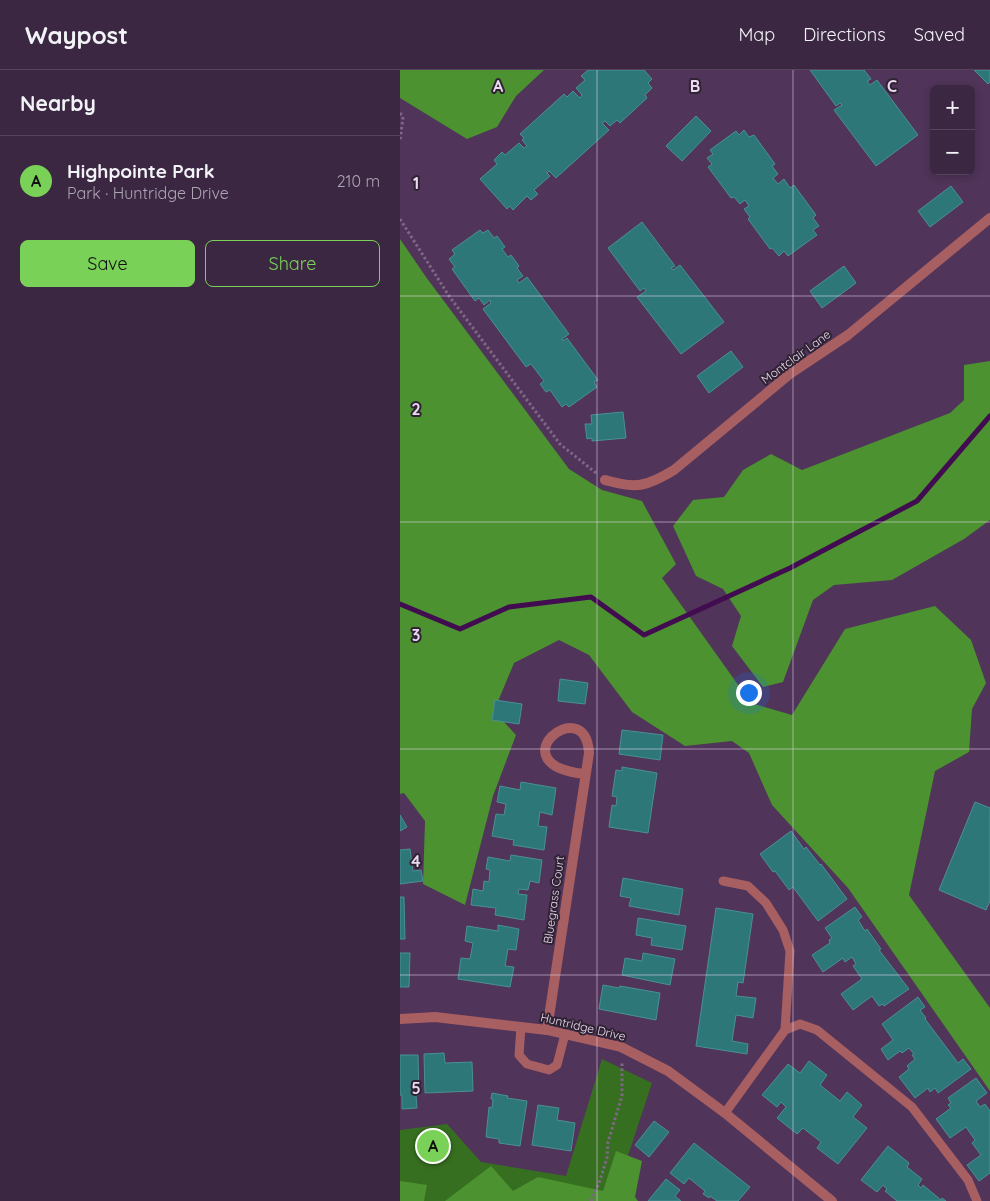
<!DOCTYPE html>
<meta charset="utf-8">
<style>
:root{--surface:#3c2743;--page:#432f4a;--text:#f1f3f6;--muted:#aca5b2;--line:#55445c;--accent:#79d157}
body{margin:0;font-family:Quicksand,sans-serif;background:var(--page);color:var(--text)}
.controls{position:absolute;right:15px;top:15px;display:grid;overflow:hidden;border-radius:8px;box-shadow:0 2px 8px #0003}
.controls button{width:45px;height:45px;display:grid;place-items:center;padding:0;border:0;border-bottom:1px solid var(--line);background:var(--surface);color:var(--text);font:25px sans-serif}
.you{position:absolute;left:348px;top:622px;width:18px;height:18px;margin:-12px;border:4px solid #fff;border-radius:50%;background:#1a73e8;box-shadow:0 0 0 8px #1a73e833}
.badge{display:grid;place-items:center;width:32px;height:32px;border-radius:50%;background:var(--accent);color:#111;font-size:16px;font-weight:700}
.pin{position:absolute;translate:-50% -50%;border:2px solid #fff;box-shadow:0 1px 5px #0006}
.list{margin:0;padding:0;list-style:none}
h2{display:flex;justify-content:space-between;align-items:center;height:65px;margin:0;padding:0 20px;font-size:21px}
h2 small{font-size:16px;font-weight:400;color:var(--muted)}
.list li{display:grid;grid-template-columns:32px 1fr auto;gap:15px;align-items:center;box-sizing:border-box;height:90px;padding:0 20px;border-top:1px solid var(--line)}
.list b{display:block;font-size:19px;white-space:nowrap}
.list p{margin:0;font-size:16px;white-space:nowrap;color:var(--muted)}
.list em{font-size:16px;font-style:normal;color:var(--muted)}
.actions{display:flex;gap:10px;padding:15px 20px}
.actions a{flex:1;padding:11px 0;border:1px solid var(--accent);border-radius:8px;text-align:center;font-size:18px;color:var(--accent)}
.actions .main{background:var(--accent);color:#111}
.map{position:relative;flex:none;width:590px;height:1131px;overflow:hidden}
header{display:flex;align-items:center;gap:30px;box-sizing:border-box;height:70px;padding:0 25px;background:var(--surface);border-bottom:1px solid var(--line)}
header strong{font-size:24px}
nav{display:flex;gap:28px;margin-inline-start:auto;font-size:18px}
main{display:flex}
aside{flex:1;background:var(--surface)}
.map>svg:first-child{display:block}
.green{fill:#376f20}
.forest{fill:#4c9230}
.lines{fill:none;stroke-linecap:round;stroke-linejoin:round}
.stream{stroke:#420c50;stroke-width:5}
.building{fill:#2e7779;stroke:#499193}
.path{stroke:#806788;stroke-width:3;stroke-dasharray:2.5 2.5;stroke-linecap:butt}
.lane{stroke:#a85f62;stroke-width:9}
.street{stroke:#a85f62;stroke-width:10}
.grid{fill:none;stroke:#ead9f0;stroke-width:1;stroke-opacity:0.55}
.labels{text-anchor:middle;stroke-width:4;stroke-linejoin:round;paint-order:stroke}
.street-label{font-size:12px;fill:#ead9f0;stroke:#2f2233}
.grid-label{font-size:16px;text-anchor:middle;font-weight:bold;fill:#ead9f0;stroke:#2f2233;stroke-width:4;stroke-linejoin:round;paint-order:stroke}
</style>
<header>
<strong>Waypost</strong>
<nav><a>Map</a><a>Directions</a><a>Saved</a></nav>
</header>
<main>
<aside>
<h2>Nearby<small></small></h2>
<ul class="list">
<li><span class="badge">A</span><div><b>Highpointe Park</b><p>Park · Huntridge Drive</p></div><em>210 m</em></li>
</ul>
<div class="actions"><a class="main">Save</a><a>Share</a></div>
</aside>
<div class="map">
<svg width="590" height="1131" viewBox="0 0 590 1131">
<rect width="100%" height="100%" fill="#503459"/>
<polygon class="green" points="202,989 252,1013 213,1131 0,1131 0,1060 47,1054 81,1092 166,1106"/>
<g class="forest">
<polygon points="0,0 144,0 116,26 97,57 67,69 0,28"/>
<polygon points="0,169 26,207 169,399 202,420 242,431 276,494 262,508 351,633 392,645 445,559 535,536 571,570 586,613 572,639 569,682 535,701 509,825 590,938 590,1021 448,818 372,735 349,683 332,671 285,676 232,642 189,585 159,570 114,593 94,641 116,665 93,726 65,835 23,814 25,751 4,723 0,724"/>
<polygon points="590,291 590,450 564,469 492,510 434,515 413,530 383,612 363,617 332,576 341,546 323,519 296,506 273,456 293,430 324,427 343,400 371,384 402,400 550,343 564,330 564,295"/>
<polygon points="216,1081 242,1091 235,1127 238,1131 45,1131 91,1096 113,1121 138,1107 203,1121"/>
<polygon points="0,1111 27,1115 24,1131 0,1131"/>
</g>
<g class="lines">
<polyline class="stream" points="0,534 60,559 109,537 191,527 244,565 390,498 517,431 590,346"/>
</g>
<g class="building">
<polygon points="188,0 244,0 252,9 248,13 252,18 245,25 247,28 220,53 217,50 210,56 205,51 202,53 209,60 156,108 149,101 147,103 150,106 134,120 138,124 131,130 127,126 113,140 110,136 107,139 80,109 97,94 94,90 102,82 105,85 119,73 124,78 127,76 122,70 124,68 120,64 164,24 167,27 173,21 180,28 182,25 176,18 185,10 181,6"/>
<polygon points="410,0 464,0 471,9 467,11 470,15 477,10 518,65 476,96 434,40 442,35 440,33 436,36"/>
<polygon points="574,0 590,0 590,12 588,14"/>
<polygon points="296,46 311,61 282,91 266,76"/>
<polygon points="344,60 349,67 354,65 375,94 372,96 378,104 373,108 378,114 384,109 390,118 394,115 416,145 413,148 419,156 413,160 417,165 388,186 384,181 379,186 372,178 370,179 348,149 350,147 344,139 349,136 345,130 340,134 334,127 331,128 308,97 312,94 307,88 313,84 310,80 336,61 339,65"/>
<polygon points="551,116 563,132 530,157 518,141"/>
<polygon points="242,152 275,196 271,198 273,200 280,195 324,252 281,284 237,227 246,221 244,218 240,221 208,178"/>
<polygon points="80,160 83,163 88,160 94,168 97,166 105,177 102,179 108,187 111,185 119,196 117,198 123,206 117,210 119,213 127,207 169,264 162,269 163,271 167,268 198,310 194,312 197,317 169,337 166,334 162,337 150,320 146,322 140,314 144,311 131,294 126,297 83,239 91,233 90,230 84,235 79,228 75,231 52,199 55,197 49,189 55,184 52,180"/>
<polygon points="444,196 456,213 422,238 410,221"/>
<polygon points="331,281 343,297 309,323 297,306"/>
<polygon points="223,342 226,368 192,371 192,368 187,369 185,354 192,354 191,345"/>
<polygon points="160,609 188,613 185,634 158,631"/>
<polygon points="95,630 122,634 119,654 92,650"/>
<polygon points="222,660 263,665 260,690 219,684"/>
<polygon points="222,697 257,703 248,763 209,757 212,735 216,736 217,727 212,726 216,700 222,701"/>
<polygon points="121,712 156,718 152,745 140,742 138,756 147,757 144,780 113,775 114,770 92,766 96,744 104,745 106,734 97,732 100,716 120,720"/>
<polygon points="575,732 590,738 590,831 586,840 539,820"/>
<polygon points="0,745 7,757 0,761"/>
<polygon points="391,761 404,779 406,777 420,795 421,794 447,829 418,851 393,817 389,820 375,801 373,802 360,784"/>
<polygon points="10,779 13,801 21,800 23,811 0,814 0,780"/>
<polygon points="111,785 142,790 139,813 130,811 128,820 119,819 118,824 127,825 124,850 95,845 96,838 71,835 73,819 83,821 84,811 89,812 90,800 86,799 88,787 110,791"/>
<polygon points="223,808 283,819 279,845 229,836 231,828 220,826"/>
<polygon points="0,827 4,827 5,869 0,869"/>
<polygon points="455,837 462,847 458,850 465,861 467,859 481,879 479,880 509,919 484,936 483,934 479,936 472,926 453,940 441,924 462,909 453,896 456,894 452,887 445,892 443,888 423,902 412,885 430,873 429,870 432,868 425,858"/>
<polygon points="316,838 353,844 343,913 338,912 336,926 356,928 353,948 336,945 332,971 348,974 347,984 296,976"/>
<polygon points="238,848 286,856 282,880 251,875 252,868 236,865"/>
<polygon points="98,855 119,859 116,880 108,879 105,896 114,897 110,917 58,909 61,888 70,889 73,873 65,871 67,856 98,861"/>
<polygon points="0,883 10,883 9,917 0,917"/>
<polygon points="243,883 275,889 270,915 222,905 225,888 242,891"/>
<polygon points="203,915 219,918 220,916 260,923 256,950 199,939"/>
<polygon points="518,927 525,937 520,940 526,948 525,949 558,993 563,989 571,999 538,1023 535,1018 530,1022 528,1018 515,1028 499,1007 509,999 507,996 515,989 512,985 514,984 509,978 502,983 500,981 488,990 481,979 493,970 482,954"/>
<polygon points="44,983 45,993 72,992 73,1021 25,1023 24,984"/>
<polygon points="0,985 18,985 19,1025 16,1025 17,1038 2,1039 2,1025 0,1025"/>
<polygon points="409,991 427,1005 420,1015 440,1031 447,1022 462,1035 453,1047 467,1058 438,1094 417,1078 421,1072 403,1058 397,1064 377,1048 386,1037 381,1032 377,1037 362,1025 388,994 400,1003"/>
<polygon points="576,1008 587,1023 576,1031 580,1037 585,1034 590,1041 590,1103 579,1111 567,1095 581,1085 572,1073 575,1070 566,1057 550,1068 536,1049 551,1038 548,1035 551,1033 548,1028"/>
<polygon points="92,1023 108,1026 107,1028 127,1031 120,1076 99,1073 99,1069 86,1067 89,1037 92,1038 93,1029 91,1029"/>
<polygon points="138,1035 159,1038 157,1050 175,1053 171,1081 132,1075"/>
<polygon points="254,1051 269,1062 249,1087 235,1075"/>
<polygon points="294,1073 350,1117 338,1131 317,1131 310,1126 309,1128 303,1124 305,1121 289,1108 284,1114 270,1103"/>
<polygon points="488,1076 509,1093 507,1097 522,1109 518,1115 521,1118 523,1115 541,1130 542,1128 546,1131 497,1131 485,1121 487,1119 483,1115 477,1122 461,1110"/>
<polygon points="266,1109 280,1120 275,1126 281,1131 248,1131"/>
</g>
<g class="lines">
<g class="path">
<polyline points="0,43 3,47 0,71"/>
<polyline points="0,149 49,226 160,374 196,403"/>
<polyline points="191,1131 199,1113 207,1088 208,1072 222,1026 222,992"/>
</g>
<g class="lane">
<polyline points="323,811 348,816 366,833 383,860 390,881 385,960"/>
<polyline points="121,957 119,985 127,994 149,1000 157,995 165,964"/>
<polyline points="325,1043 385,960 400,954 417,960 512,1037 568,1110 577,1131"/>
</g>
<g class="street">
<path d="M 205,410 C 236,419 246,417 274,400 L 391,303 L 448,265 L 590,148"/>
<polyline points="0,949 35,947 147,960 221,977 268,1001 325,1043 432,1131"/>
<path d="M 147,960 L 189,683 C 185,620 95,695 185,704"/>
</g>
</g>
<path class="grid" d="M 197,0 L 197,1131M 393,0 L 393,1131M 0,226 L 590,226M 0,452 L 590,452M 0,679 L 590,679M 0,905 L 590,905"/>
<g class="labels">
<g class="street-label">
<text transform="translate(396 287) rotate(-36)" y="4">Montclair Lane</text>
<text transform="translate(154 830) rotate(-82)" y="4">Bluegrass Court</text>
<text transform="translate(183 957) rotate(13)" y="4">Huntridge Drive</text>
</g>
</g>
<g class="grid-label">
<text x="98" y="22">A</text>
<text x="295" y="22">B</text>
<text x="492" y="22">C</text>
<text x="16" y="119">1</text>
<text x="16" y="345">2</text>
<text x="16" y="571">3</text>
<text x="16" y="797">4</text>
<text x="16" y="1024">5</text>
</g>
</svg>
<div class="controls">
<button>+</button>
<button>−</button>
</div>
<div class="you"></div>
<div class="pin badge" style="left:33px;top:1076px">A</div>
</div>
</main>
